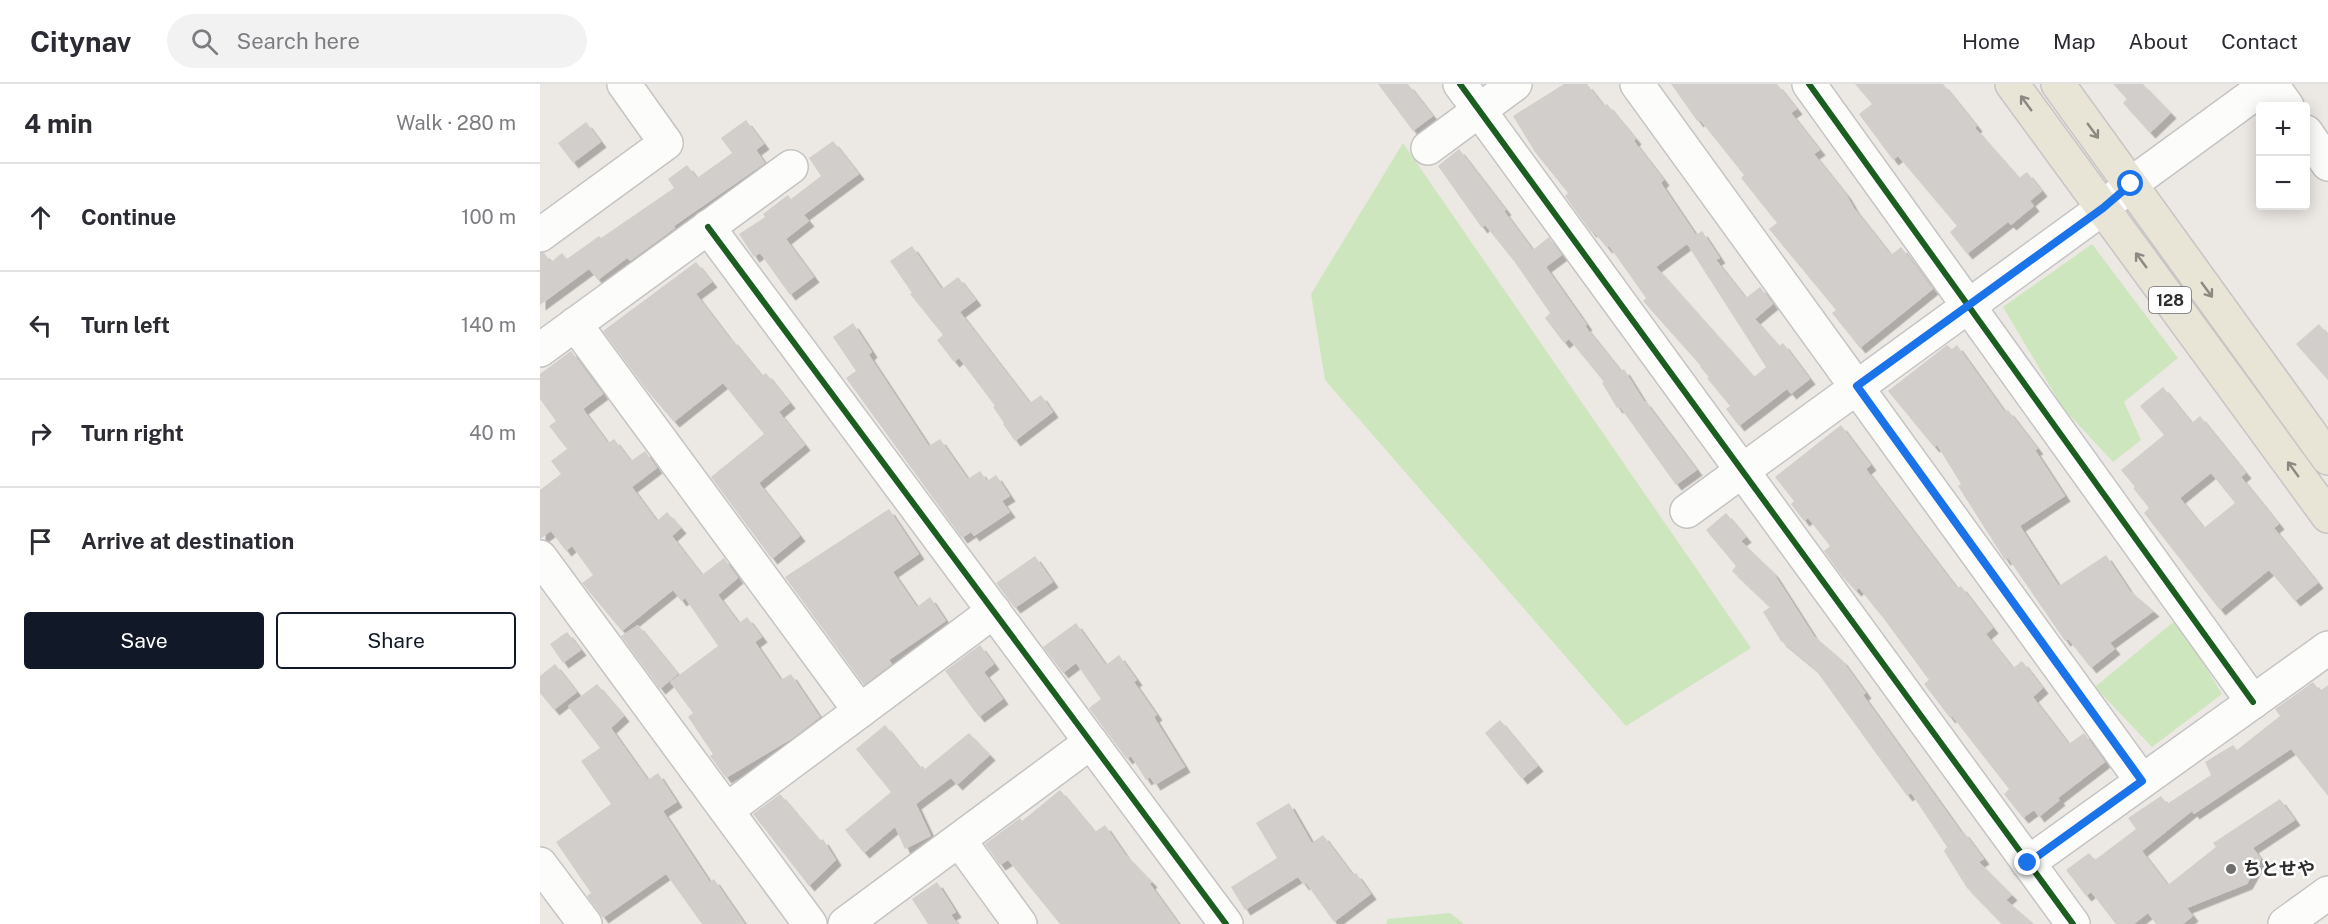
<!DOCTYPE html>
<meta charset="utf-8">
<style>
:root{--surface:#fff;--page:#f2f2f3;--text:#2b2b33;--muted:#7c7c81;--line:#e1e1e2;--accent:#111827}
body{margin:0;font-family:"Public Sans","Noto Sans JP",sans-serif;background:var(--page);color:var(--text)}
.controls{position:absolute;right:18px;top:18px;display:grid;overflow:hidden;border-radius:6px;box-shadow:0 3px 15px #0003}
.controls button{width:54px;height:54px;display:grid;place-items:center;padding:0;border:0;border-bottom:2px solid var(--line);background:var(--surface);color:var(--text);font:30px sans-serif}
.stop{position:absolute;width:18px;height:18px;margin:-14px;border:4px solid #1a73e8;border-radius:50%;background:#fff}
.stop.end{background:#1a73e8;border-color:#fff;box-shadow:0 2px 6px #0008}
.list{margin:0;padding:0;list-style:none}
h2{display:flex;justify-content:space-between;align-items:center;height:78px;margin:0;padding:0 24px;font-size:26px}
h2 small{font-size:20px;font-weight:400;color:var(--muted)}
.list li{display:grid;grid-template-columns:39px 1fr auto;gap:18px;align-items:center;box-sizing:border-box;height:108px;padding:0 24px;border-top:2px solid var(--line)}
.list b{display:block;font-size:22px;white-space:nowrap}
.list em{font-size:20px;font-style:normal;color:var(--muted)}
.actions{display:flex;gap:12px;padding:18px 24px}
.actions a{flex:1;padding:14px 0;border:2px solid var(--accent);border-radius:6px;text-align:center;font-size:21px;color:var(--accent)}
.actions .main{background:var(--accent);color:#fff}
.icon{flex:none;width:33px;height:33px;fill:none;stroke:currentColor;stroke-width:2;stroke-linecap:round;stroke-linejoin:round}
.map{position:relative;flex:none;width:1788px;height:840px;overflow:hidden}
header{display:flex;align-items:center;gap:36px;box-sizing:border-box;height:84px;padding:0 30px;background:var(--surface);border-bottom:2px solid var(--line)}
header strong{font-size:28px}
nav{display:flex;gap:33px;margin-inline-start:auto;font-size:21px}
.search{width:420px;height:54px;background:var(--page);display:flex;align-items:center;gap:15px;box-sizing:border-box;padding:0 21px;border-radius:33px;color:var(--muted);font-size:22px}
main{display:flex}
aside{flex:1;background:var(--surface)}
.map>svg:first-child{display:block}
.green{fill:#cee6be}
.building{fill:#d1cecb;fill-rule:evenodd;filter:url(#shadow)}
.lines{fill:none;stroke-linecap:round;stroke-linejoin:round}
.minor-casing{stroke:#c5c4c5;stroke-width:36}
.major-casing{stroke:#c6c5c4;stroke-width:36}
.minor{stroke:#fcfcfb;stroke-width:33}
.major{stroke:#e8e4d6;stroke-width:33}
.cycleway-casing{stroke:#fff;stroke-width:10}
.cycleway{stroke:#1b5e20;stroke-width:6}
.oneway{stroke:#8b8982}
.route{stroke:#1a73e8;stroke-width:8}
.poi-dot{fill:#706f6e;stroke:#fff;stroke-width:2}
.labels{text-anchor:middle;stroke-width:5;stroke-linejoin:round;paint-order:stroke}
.shield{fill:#fff;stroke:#6d6d6d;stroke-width:1.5}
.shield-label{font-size:16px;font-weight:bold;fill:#2e2e2e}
.poi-label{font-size:18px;font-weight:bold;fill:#2e2e2e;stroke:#fff;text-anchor:start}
</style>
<header>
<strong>Citynav</strong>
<div class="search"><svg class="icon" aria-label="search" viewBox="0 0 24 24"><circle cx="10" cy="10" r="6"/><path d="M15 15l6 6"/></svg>Search here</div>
<nav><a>Home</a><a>Map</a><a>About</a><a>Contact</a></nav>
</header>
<main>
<aside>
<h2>4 min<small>Walk · 280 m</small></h2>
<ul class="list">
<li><svg class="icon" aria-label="ahead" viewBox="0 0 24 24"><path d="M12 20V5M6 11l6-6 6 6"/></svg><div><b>Continue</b></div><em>100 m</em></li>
<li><svg class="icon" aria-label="left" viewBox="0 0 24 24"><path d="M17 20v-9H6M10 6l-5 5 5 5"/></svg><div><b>Turn left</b></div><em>140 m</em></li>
<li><svg class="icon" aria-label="right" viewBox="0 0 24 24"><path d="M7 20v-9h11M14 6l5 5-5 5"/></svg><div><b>Turn right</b></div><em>40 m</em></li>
<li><svg class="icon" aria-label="arrive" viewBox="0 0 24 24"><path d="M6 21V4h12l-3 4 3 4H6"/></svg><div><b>Arrive at destination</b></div></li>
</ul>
<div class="actions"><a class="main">Save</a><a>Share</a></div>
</aside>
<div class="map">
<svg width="1788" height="840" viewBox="0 0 1788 840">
<defs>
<filter id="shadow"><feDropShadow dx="5.5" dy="5.5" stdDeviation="0" flood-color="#0004"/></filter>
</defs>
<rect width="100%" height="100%" fill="#ece8e4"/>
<g class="green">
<polygon points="863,59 1211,564 1086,642 785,296 771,210"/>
<polygon points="1552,160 1638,274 1584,318 1601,356 1573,378 1523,324 1463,223"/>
<polygon points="1637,535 1682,610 1612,663 1555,603"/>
<polygon points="910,829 924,840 846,840 848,835"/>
</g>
<g class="building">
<polygon points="838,0 868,0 893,32 873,47"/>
<path d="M 1024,0 L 1047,0 L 1064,22 L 1067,20 L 1096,55 L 1094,57 L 1124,96 L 1121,99 L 1156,151 L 1162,147 L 1180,174 L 1176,176 L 1206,214 L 1220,203 L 1233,220 L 1215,235 L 1239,262 L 1243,259 L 1270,295 L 1251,310 L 1247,305 L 1199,342 L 1186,325 L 1190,322 L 1167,294 L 1169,293 L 1160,283 L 1161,282 L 1103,217 L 1106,214 L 1069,162 L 1067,164 L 1053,147 L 1051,148 L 1035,126 L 1025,112 L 1028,109 L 995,68 L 973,32 ZM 1147,160 L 1226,283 L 1214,293 L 1116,183 Z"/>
<polygon points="1131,0 1237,0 1257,25 1251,29 1280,66 1274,70 1306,110 1314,124 1351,171 1361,163 1393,205 1320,264 1292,229 1296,226 1229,145 1237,139 1201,94 1204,91 1160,36 1158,38"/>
<polygon points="1315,0 1403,0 1437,42 1435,44 1479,94 1487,88 1502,107 1490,117 1494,122 1471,141 1468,138 1427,170 1410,148 1417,142 1358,72 1353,76 1319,30 1332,20"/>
<polygon points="1573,0 1603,0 1631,29 1610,49 1583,19 1587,15"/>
<polygon points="206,36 224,60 216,66 225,79 134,142 135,144 90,177 87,174 58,196 49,185 0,221 0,169 4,169 11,178 22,169 27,175 59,152 61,154 134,104 128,95 147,81 157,94 192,69 181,54"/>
<polygon points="46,38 61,58 33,79 18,59"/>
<polygon points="293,57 319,90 264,131 269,137 246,155 274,193 250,211 220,169 214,173 199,150 225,133 223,130 248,111 251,115 281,92 269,74"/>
<polygon points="919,65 966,126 964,127 993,166 1009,153 1022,171 1006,183 1047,241 1045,242 1081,287 1084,285 1104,317 1105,317 1157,386 1136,401 1080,323 1077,324 1062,299 1064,298 1029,255 1024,259 1005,234 1010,229 974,177 945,141 942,144 898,82"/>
<polygon points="372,162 402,205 418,193 436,216 420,228 490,319 501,311 513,328 475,357 463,340 464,339 453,323 455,322 419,274 414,278 397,256 403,251 370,210 372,209 350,177"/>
<polygon points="156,178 172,198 156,210 191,256 192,255 222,292 226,289 250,319 239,328 265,361 219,399 260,452 232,475 171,393 224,350 183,299 134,338 106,305 63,247"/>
<polygon points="313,239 332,268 329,271 389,362 400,355 428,395 440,387 447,397 456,391 470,412 462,417 470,428 434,452 431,448 422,454 306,294 316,287 293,253"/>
<polygon points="1779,240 1788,251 1788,296 1756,260"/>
<polygon points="1407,261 1412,265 1417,261 1465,328 1468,326 1498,365 1495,366 1525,412 1480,442 1519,502 1566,471 1590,507 1614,527 1570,559 1575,565 1551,584 1528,555 1525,557 1468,474 1465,476 1418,402 1421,400 1397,361 1394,363 1348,307"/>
<polygon points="31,267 63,310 43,325 68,359 74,355 91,377 105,367 117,384 92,403 117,437 127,428 141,444 132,452 162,491 184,474 198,494 178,511 199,539 207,533 222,553 215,558 241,596 251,590 280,633 253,654 186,694 170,672 173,670 148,633 153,629 130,598 178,562 145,514 141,517 133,506 82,547 42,499 53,491 32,462 26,467 11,447 0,455 0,406 21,390 11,377 27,365 9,342 16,337 0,315 0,290"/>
<path d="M 1623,303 L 1652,339 L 1660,332 L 1706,389 L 1701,393 L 1739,440 L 1734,444 L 1778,499 L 1755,517 L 1729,486 L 1680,526 L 1604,429 L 1609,424 L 1593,404 L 1595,403 L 1581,386 L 1624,351 L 1600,322 ZM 1671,389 L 1695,419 L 1664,444 L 1640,414 Z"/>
<polygon points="1301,341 1331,381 1326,385 1417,504 1421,502 1453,544 1446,550 1473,584 1482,577 1503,604 1493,613 1529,660 1544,649 1565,678 1518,714 1520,716 1499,733 1494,726 1483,734 1464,710 1469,705 1412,632 1410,634 1391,609 1384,600 1389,596 1344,535 1319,504 1316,507 1302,492 1284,467 1290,462 1268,434 1264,437 1251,420 1254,417 1235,393"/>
<polygon points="349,425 379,470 353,488 377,523 390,513 406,537 349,576 352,580 324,601 245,493"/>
<polygon points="1186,429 1206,453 1201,457 1233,488 1274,552 1302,576 1326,609 1323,611 1422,749 1423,747 1444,775 1439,778 1472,811 1466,816 1494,840 1462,840 1427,804 1404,767 1407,763 1371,709 1367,712 1275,585 1241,557 1223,528 1230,523 1192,487 1196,482 1166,446"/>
<polygon points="495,472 513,498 475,524 456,499"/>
<polygon points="536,539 566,581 579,571 597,596 594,598 617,631 614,633 645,683 615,701 610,693 606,696 591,672 587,675 569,651 549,624 561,615 536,579 523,589 503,563"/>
<polygon points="98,541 138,590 120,605 81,552"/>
<polygon points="27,548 41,566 23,579 10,560"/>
<polygon points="440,561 454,580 444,588 463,615 439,633 405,587"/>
<polygon points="15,580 37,608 14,626 0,609 0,592"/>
<polygon points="1773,598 1780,607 1788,601 1788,712 1751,665 1654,730 1652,727 1602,767 1628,801 1676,763 1673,759 1740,715 1755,736 1713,764 1721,775 1707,800 1647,824 1653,832 1643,840 1616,840 1608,829 1594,840 1576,840 1551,808 1546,812 1526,786 1549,769 1555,776 1596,745 1588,734 1621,712 1627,720 1671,691 1665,678 1693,661 1697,666 1740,632 1735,625"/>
<polygon points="57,600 84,632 71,644 108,696 118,689 137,718 123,727 170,798 174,795 205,840 162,840 126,790 63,834 47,812 51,809 16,758 71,720 41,677 60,664 28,622"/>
<polygon points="960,636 998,682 982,695 945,649"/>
<polygon points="345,641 380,684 383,682 385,685 429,649 450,671 417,701 411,694 376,720 391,752 365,765 355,743 324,769 305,746 351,708 316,665"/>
<polygon points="520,706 555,748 565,741 585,770 612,798 610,800 639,840 520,840 468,776 460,781 445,760 480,734 482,737"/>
<polygon points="240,710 280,757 283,755 296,776 269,802 213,730"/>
<polygon points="749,719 772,759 783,751 813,791 816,789 831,810 794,838 766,799 764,801 758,793 705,826 691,803 737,774 716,739"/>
<polygon points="397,798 416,828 411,831 418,840 388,840 372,815"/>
</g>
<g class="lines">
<defs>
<g id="minor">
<polyline points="920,0 1533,840"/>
<polyline points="1097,0 1602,697"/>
<polyline points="1269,0 1713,618"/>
<polyline points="1731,0 1747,22"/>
<polyline points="1766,48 1788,80"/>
<polyline points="888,64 975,0"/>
<polyline points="168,143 686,840"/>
<polyline points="0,151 126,59 84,0"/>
<polyline points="35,240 320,627"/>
<polyline points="0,266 251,83"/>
<polyline points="1147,427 1563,124 1591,100 1728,0"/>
<polyline points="0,473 270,840"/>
<polyline points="187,726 454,527"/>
<polyline points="419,756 480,840"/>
<polyline points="1488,779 1788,564"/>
<polyline points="0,780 45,840"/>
<polyline points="305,840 551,658"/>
<polyline points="1745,840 1788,809"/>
</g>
<g id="major">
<polyline points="1472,0 1788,432"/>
<polyline points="1518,0 1788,374"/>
</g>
</defs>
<use href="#minor" class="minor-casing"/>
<use href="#major" class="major-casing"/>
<use href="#minor" class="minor"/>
<use href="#major" class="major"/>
<defs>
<g id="cycleway">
<polyline points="920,0 1533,840"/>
<polyline points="1269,0 1713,618"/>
<polyline points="168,143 686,840"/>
</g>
</defs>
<use href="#cycleway" class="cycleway-casing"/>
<use href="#cycleway" class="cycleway"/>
</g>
<defs><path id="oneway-shaft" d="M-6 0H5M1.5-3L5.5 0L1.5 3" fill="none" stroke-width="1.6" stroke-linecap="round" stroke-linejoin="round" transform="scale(1.5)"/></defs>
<g class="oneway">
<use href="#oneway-shaft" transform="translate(1486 19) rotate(-126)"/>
<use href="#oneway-shaft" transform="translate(1553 47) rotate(54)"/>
<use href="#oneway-shaft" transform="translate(1601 176) rotate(-126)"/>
<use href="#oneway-shaft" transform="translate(1667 206) rotate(54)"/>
<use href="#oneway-shaft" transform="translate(1753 385) rotate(-126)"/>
</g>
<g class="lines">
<polyline class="route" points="1488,779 1602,697 1317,302 1563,124 1591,100"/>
</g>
<circle class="poi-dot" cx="1691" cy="785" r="6"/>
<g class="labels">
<rect class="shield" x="1609" y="203" width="42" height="26" rx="4.5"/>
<g class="shield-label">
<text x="1630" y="222">128</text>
</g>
<g class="poi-label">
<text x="1703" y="791">ちとせや</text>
</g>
</g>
</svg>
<div class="controls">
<button>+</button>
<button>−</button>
</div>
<div class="stop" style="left:1591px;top:100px"></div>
<div class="stop end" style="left:1488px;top:779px"></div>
</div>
</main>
